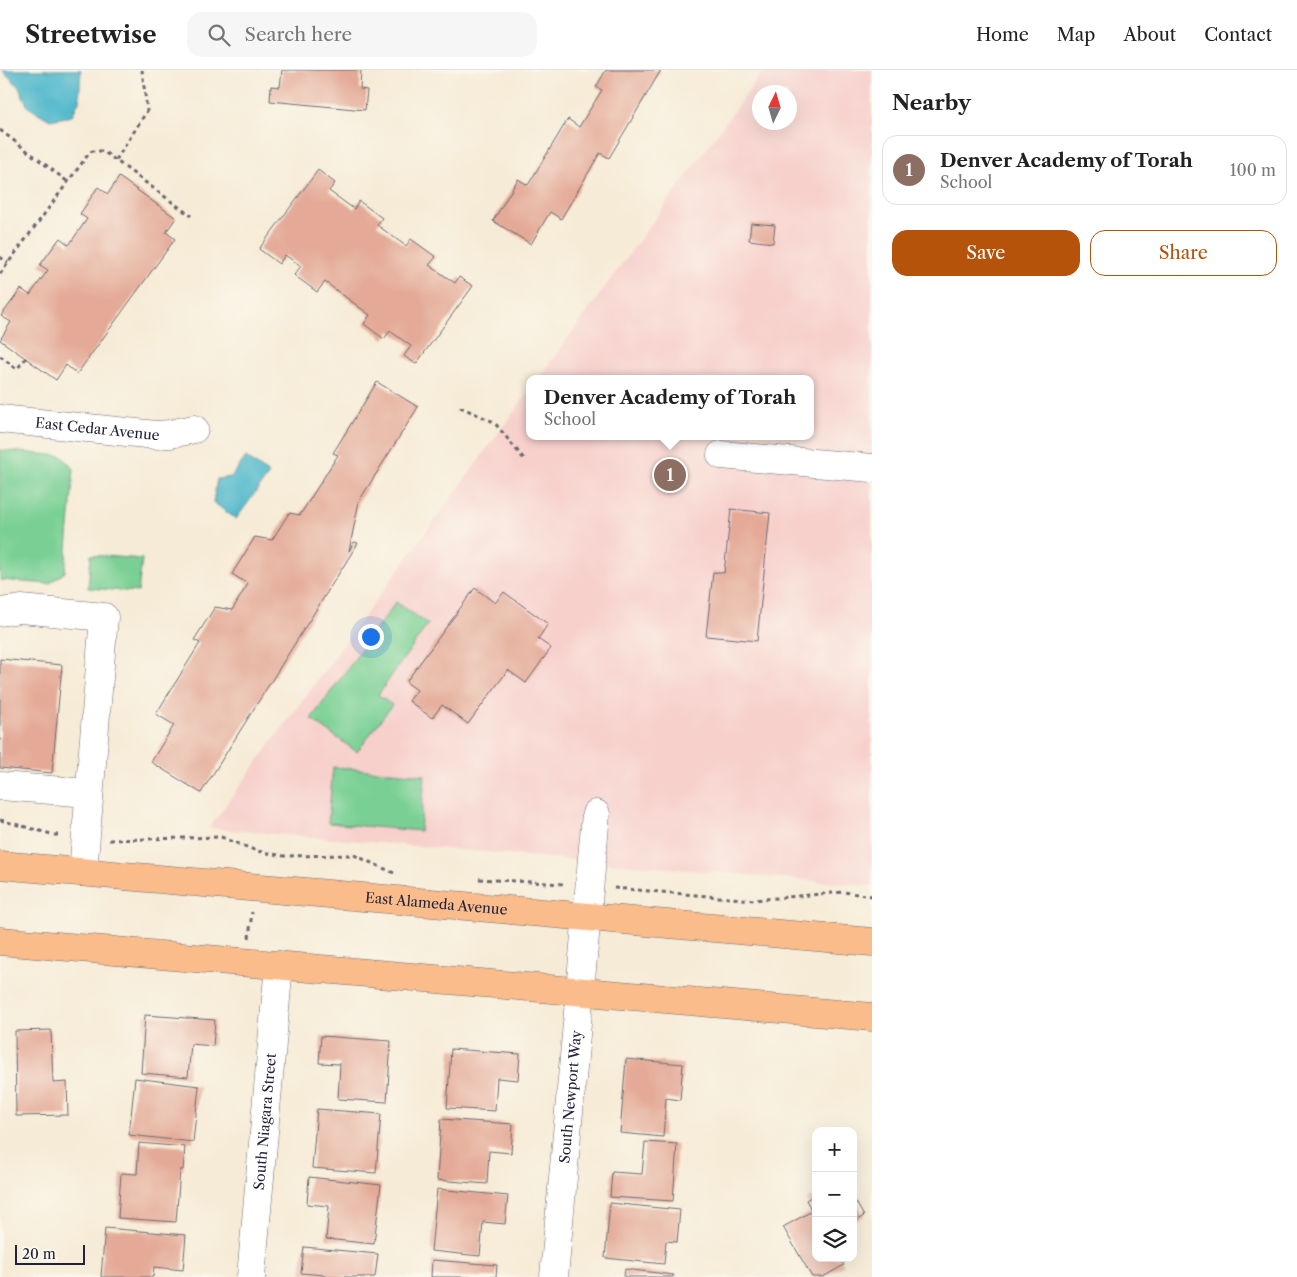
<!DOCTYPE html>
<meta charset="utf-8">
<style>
:root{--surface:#fff;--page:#f6f6f6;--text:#222;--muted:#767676;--line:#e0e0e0;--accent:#b45309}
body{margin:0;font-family:"Libre Caslon Text",serif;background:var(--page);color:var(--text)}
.controls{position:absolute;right:15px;bottom:15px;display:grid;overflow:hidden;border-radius:10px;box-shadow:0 5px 20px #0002}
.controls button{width:45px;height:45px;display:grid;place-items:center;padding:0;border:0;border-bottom:1px solid var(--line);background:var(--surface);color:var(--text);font:25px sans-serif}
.compass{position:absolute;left:752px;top:15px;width:45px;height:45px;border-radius:50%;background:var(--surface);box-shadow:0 5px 20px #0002;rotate:5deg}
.scale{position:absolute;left:15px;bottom:12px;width:70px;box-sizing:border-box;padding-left:5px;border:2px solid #22223b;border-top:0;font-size:14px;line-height:18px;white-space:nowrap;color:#22223b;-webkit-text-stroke:4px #fbf7ec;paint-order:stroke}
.you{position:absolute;left:370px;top:566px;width:18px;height:18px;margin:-12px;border:4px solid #fff;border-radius:50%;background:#1a73e8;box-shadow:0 0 0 8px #1a73e833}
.badge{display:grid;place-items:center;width:32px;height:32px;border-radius:50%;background:var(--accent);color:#fff;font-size:16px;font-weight:700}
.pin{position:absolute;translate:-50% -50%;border:2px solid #fff;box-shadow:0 1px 5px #0006}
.popup{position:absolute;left:526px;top:305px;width:288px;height:65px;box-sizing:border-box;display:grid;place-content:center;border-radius:10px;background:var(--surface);filter:drop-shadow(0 1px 4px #0005);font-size:16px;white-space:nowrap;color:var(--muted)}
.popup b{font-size:19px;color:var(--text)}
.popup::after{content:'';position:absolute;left:50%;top:100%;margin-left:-10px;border:10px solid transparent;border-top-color:var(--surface)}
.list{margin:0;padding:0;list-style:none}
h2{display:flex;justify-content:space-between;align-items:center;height:65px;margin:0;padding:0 20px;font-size:21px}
h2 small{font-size:16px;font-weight:400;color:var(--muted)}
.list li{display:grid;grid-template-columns:32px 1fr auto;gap:15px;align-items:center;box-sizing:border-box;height:70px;margin:0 10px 10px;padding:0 10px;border:1px solid var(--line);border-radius:15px}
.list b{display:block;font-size:19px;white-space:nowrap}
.list p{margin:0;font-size:16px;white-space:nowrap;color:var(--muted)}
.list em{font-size:16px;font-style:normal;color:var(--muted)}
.actions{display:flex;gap:10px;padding:15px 20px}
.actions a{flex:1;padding:11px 0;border:1px solid var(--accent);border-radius:15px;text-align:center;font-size:18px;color:var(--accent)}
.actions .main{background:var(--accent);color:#fff}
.icon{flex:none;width:28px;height:28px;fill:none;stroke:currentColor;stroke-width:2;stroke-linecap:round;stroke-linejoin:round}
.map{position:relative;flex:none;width:872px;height:1207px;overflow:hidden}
header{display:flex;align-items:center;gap:30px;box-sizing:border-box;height:70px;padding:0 25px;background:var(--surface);border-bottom:1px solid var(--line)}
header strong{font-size:24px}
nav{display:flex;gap:28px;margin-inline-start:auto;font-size:18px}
.search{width:350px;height:45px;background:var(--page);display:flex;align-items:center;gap:12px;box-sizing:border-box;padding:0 18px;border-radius:15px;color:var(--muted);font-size:19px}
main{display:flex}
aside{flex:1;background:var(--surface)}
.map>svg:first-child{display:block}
.built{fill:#f7d0cc;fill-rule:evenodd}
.green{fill:#7ad094;stroke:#4e7968}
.water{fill:#4db7ca;stroke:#386c82}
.building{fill:#e4aa97}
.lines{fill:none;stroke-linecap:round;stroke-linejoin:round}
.minor-casing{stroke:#6c6871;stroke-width:29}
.major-casing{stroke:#6c6871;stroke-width:29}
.path{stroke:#6c6871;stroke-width:3;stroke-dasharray:4 4;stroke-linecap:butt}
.minor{stroke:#fff;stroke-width:28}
.major{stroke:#fabc8b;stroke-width:28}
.labels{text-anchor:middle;stroke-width:4;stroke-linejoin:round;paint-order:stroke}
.street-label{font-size:14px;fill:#22223b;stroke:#fbf7ec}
</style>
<header>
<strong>Streetwise</strong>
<div class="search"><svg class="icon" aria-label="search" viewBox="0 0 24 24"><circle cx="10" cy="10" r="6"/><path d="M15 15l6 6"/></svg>Search here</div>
<nav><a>Home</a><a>Map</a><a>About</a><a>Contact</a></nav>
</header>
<main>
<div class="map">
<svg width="872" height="1207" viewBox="0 0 872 1207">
<rect width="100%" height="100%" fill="#fbf7ec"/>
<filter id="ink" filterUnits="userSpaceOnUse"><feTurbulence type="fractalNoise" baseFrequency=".02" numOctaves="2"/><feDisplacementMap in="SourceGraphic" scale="10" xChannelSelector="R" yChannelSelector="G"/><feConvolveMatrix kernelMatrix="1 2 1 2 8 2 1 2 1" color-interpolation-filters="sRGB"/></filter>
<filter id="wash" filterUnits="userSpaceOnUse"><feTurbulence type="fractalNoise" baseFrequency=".0096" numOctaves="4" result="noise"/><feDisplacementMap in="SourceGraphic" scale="20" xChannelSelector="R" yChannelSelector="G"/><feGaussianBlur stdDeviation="1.12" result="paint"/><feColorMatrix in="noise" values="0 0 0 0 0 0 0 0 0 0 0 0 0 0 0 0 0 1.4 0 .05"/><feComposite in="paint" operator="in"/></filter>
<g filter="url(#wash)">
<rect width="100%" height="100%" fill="#f6ebd6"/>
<path class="built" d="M 764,0 L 872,0 L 872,816 L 209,758 L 530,320 L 530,366 L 810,366 L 810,309 L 538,309 ZM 759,22 L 789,22 L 789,52 L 759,52 Z"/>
<g class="green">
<polygon points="0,380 62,386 74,399 65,502 49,514 0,510"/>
<polygon points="91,485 142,489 138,522 88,518"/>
<polygon points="396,532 428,554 378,625 392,635 357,682 311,649"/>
<polygon points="333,697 425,705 420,761 328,753"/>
</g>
<g class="water">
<polygon points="2,0 81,0 79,31 72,46 50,50 28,37 19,17"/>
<polygon points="246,387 269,404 236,449 213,432 217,409 231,407"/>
</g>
<g id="blocks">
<g class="building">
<polygon points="282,0 361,0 360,19 367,20 365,40 270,31 271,16 280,17"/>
<polygon points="606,0 661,0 609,88 600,83 561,149 550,142 531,174 493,151 518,109 528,115 568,49 579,57 602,20 596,17"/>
<polygon points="318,100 335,113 329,121 354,139 359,131 382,148 377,155 406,176 411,169 436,187 429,195 455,213 459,207 473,216 416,294 404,286 411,276 390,261 384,269 364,254 370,245 325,212 317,222 294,205 301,196 285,185 279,194 259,179"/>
<polygon points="119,107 176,148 166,162 175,169 77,304 66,295 56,310 0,270 11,252 1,246 21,219 30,225 48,200 40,195 60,168 69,175 87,149 80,144 98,117 108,124"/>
<polygon points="751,153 775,155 773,173 749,170"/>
<polygon points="377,312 418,337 359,431 349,481 354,472 358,473 201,723 151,692 174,655 156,644 200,573 194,570 215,537 232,540 248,514 232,504 255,467 272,470 289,443 300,445 338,385 333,383"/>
<polygon points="731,439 770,443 757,571 706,566 713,502 724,503"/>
<polygon points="475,518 495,533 504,522 548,554 538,569 551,578 526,613 508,600 468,654 442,635 432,648 409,631 417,620 406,612"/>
<polygon points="0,589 62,595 52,703 0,698"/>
<polygon points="145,945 215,950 213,976 191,974 188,1007 141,1003"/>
<polygon points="51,960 53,1013 67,1012 68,1045 16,1046 15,961"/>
<polygon points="321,966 391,971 387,1032 338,1029 340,994 319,993"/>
<polygon points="451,979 520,984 518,1010 497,1008 495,1041 447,1038"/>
<polygon points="626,989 683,994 680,1030 666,1028 663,1067 620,1063"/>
<polygon points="135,1008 199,1016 193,1072 129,1065"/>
<polygon points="317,1039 381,1044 376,1103 312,1098"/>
<polygon points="441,1049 513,1054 511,1083 489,1081 487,1114 437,1110"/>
<polygon points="645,1072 677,1074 673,1131 610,1127 612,1102 642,1104"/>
<polygon points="139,1073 185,1077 183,1100 180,1100 176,1152 118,1148 121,1103 137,1104"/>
<polygon points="309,1107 381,1115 374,1174 326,1169 329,1136 307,1134"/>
<polygon points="437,1119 508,1126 505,1154 483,1152 480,1186 431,1181"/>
<polygon points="816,1124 816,1188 840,1188 844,1195 823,1207 812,1207 783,1157 812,1141 806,1130"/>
<polygon points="853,1127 864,1146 853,1152"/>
<polygon points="610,1133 680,1140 677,1172 666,1171 664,1194 605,1188"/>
<polygon points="105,1158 186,1165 183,1200 154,1197 153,1207 101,1207"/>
<polygon points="304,1177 378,1184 375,1207 324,1207 324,1205 301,1203"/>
<polygon points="432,1190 497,1195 496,1207 431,1207"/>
<polygon points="625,1199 674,1205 673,1207 624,1207"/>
</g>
</g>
</g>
<g filter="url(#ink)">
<use href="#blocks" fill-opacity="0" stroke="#6c6871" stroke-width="1"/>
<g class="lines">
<defs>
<g id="minor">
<path id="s1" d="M 0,349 L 156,365 L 170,364 L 194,359"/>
<polyline points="721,385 872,398"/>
<polyline points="0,542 21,539 104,547 83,802"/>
<polyline points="0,716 89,723"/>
<path id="s2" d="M 251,1207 L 279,895"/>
<path id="s3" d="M 554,1207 L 596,744"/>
</g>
<g id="major">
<path id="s4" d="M 0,795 L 872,872"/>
<polyline points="0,871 872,947"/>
</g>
</defs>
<use href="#minor" class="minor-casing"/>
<use href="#major" class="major-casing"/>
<g class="path">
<polyline points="0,60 68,112"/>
<polyline points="116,90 147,41 142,0"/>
<polyline points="0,187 8,193"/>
<polyline points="0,204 90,82 93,81 103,81 191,146"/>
<polyline points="0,286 17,299 26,288"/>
<polyline points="460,337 494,352 524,389"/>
<polyline points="0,750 55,765 61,765"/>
<polyline points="109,770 221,767 257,781 284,786 354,785 394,803"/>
<polyline points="479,809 565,814"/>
<polyline points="614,818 754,830 843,822 872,826"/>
<polyline points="249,868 252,842"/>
</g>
<use href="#minor" class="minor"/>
<use href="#major" class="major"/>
</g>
</g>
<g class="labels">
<g class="street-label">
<text dy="5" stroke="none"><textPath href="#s1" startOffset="98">East Cedar Avenue</textPath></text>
<text dy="5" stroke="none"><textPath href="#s4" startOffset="438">East Alameda Avenue</textPath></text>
<text dy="5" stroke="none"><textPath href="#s3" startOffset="181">South Newport Way</textPath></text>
<text dy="5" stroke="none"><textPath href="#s2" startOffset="156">South Niagara Street</textPath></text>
</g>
</g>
</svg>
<div class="controls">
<button>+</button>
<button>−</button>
<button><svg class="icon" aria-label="layers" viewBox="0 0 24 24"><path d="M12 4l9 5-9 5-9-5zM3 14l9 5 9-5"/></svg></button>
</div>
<svg class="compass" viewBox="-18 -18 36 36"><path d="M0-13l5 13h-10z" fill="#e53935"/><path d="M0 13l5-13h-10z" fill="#767676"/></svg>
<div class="scale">20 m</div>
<div class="you"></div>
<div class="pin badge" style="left:670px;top:405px;background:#8d6e63">1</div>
<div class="popup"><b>Denver Academy of Torah</b>School</div>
</div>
<aside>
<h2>Nearby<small></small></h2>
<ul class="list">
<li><span class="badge" style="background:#8d6e63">1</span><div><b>Denver Academy of Torah</b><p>School</p></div><em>100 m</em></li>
</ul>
<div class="actions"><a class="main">Save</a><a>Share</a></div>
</aside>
</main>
